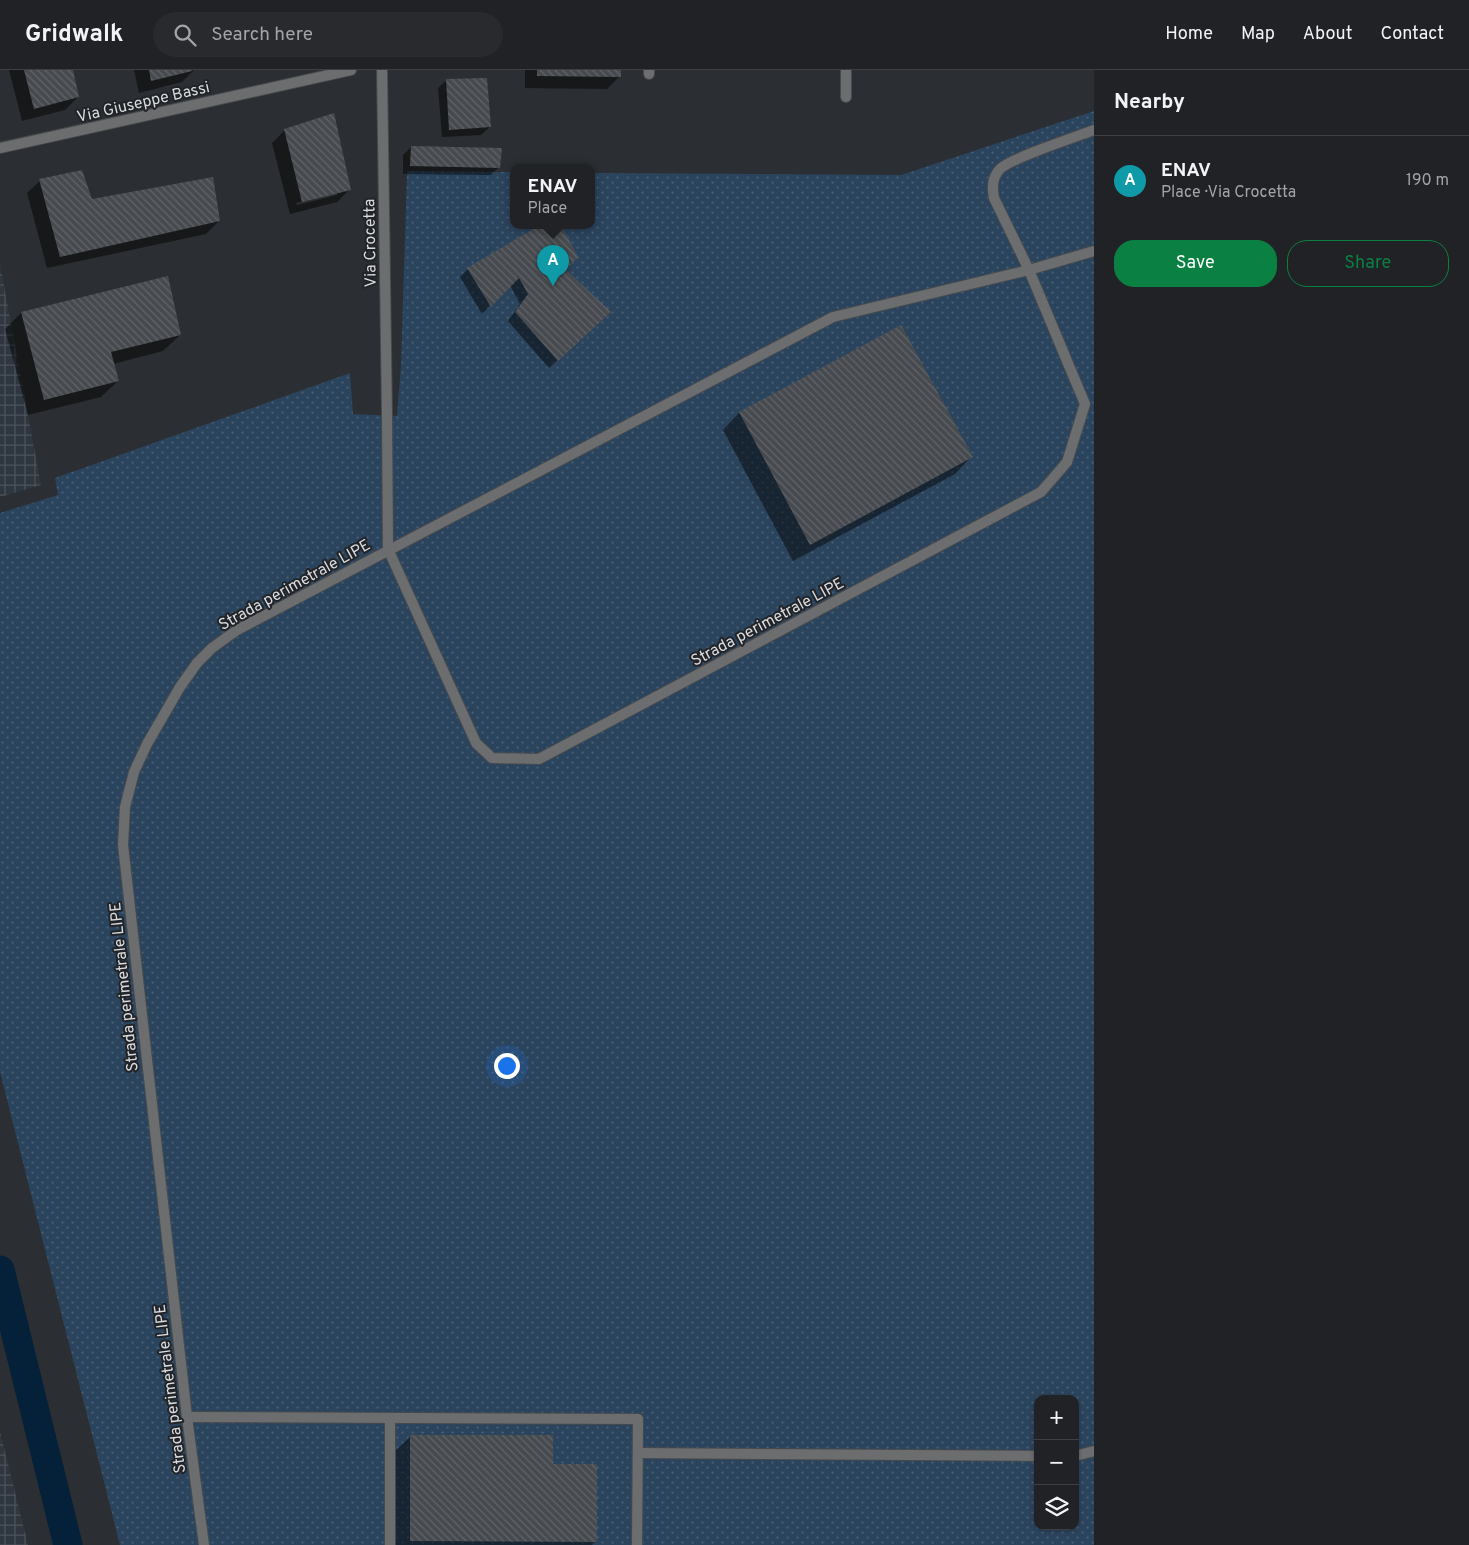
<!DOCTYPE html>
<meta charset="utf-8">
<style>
:root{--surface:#202226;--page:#282a2e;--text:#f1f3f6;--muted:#a2a4a7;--line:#3d3f43;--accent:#0b8043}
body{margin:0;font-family:Overpass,sans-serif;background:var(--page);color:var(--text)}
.controls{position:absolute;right:15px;bottom:15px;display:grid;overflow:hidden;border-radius:10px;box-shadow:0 1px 4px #0004}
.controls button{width:45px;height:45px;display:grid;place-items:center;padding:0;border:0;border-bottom:1px solid var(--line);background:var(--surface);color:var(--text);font:25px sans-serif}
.you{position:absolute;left:506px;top:995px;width:18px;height:18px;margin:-12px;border:4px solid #fff;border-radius:50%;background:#1a73e8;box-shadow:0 0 0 8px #1a73e833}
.badge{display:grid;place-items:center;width:32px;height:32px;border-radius:50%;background:var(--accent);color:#fff;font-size:16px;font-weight:700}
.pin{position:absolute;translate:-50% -41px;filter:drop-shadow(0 1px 2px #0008)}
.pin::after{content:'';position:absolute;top:26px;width:18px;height:15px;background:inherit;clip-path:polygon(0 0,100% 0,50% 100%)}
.popup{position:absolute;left:510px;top:94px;width:85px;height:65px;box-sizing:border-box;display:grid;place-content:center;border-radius:10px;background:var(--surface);filter:drop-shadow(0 1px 4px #0005);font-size:16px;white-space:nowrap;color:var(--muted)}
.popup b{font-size:19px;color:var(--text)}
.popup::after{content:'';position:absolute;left:50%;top:100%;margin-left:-10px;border:10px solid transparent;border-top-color:var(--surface)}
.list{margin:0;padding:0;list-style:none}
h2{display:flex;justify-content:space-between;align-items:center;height:65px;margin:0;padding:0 20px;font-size:21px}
h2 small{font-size:16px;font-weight:400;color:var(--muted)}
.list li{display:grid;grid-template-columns:32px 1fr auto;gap:15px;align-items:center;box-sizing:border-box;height:90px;padding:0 20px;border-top:1px solid var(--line)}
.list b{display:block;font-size:19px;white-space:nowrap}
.list p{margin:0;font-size:16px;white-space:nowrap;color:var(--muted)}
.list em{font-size:16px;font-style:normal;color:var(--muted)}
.actions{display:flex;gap:10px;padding:15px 20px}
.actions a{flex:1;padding:11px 0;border:1px solid var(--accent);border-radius:20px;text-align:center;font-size:18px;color:var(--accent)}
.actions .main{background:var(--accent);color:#fff}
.icon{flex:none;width:28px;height:28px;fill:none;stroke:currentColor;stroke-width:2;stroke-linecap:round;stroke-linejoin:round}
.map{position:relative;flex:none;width:1094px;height:1475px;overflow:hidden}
header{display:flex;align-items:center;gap:30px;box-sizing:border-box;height:70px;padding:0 25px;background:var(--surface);border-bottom:1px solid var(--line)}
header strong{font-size:24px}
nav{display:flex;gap:28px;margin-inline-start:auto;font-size:18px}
.search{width:350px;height:45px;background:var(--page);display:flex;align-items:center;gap:12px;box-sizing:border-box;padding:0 18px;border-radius:28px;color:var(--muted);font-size:19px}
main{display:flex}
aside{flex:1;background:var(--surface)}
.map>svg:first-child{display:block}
.industrial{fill:url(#industrial-grid)}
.green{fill:url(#green-dots);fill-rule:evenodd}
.shadow{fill:#0007;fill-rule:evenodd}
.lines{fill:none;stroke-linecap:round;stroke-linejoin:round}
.canal{stroke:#052039;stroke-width:29}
.building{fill:url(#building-back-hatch)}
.service-casing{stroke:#474a4d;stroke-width:12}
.minor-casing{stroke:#474a4d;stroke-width:12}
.service{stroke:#6c6d6f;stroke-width:10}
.minor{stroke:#6c6d6f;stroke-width:10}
.labels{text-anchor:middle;stroke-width:4;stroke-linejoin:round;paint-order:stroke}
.street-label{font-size:16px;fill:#d9dbdd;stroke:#212428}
</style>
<header>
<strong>Gridwalk</strong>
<div class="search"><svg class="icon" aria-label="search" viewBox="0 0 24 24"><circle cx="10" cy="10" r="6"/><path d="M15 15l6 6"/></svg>Search here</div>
<nav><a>Home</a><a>Map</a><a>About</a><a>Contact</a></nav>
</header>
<main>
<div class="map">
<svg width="1094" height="1475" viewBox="0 0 1094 1475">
<defs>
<pattern id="industrial-grid" width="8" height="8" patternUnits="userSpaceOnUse" patternTransform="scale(1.25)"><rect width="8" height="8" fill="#2e363f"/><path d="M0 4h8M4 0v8" fill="none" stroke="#4c525a"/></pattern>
<pattern id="green-dots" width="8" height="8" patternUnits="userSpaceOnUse" patternTransform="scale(1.25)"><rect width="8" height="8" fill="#2b445d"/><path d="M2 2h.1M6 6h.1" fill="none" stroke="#495e74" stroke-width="1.8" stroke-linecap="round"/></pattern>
<pattern id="building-back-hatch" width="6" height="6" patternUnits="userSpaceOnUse" patternTransform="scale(1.25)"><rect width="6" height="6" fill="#474b4f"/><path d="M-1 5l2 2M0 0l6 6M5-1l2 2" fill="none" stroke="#616468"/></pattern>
</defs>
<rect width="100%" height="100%" fill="#2b2e32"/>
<g class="industrial">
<polygon points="0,194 41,415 0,427"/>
<polygon points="0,1361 28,1475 0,1475"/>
</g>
<path class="green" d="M 1094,41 L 1094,1475 L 120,1475 L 0,1002 L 0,443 L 58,425 L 55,408 L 350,303 L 353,344 L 397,346 L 401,296 L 407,101 L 514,102 L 514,155 L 592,155 L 592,103 L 901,105 ZM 1038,1329 L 1075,1329 L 1075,1456 L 1038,1456 Z"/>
<g class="shadow">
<polygon points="9,0 71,0 78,27 65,40 22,51"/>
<polygon points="134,0 194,0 182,12 139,23"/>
<polygon points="525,0 619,0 619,7 607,19 525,18"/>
<polygon points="447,10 490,57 481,65 442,67 438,18"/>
<path d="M 285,60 L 350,119 L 337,132 L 290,144 L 272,73 ZM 337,122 L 337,125 L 297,135 L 296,133 Z"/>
<polygon points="411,77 499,97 491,105 403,104 403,85"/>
<polygon points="40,111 91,131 219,151 206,164 47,198 27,123"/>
<polygon points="542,155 559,155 576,187 565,200 601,250 549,298 508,251 520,234 510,215 482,244 460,207 468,199"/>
<polygon points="21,243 180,265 163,281 113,294 118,311 101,327 28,345 5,259"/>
<polygon points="901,257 971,387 955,404 793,491 723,360 739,343"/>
<polygon points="411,1366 551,1395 596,1471 592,1475 394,1475 394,1382"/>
</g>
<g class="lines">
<polyline class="canal" points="0,1200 68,1475"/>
</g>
<g class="building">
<polygon points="24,0 73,0 79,27 34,39"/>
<polygon points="149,0 192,0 192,1 151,11"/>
<polygon points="537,0 621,0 621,7 537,6"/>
<polygon points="487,8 491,57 449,60 446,9"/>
<polygon points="334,43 351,120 302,132 284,59"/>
<polygon points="411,76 502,78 500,98 410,96"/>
<polygon points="82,100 92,129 213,107 220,151 60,187 39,109"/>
<polygon points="540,155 561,155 578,187 566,200 611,242 558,291 515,242 528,224 519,208 491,237 467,198"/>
<polygon points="168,206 181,265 111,282 119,311 44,330 21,242"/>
<polygon points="901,255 973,387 810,475 739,342"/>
<polygon points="410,1365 553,1365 553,1394 597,1394 597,1472 410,1471"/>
</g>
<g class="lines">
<defs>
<g id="service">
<path d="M 387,346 L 388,479 L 476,673 L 492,688 L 539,689 L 1041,422 L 1067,392 L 1085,334 L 1029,200 L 994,128 C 992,117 992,108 1000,99 C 1011,88 1076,67 1094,60"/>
<polyline points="187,1347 638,1349 637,1475"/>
<polyline points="390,1348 390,1475"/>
<polyline points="638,1383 1038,1386"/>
<polyline points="1075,1386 1094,1381"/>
<polyline points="204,1475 187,1347 123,775 125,737 134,702 147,674 180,617 197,593 212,578 237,560 833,247 1029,200 1094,181"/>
</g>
<g id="minor">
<polyline points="382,0 387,346"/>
<polyline points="846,0 846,27"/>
<polyline points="649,4 649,0"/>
<polyline points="0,78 351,0"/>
</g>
</defs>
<use href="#service" class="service-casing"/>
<use href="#minor" class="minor-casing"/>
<use href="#service" class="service"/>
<use href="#minor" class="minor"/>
</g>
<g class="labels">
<g class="street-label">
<text transform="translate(143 31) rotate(-13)" y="6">Via Giuseppe Bassi</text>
<text transform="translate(369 173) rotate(-91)" y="6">Via Crocetta</text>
<text transform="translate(294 514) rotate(-29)" y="6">Strada perimetrale LIPE</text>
<text transform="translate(767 551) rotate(-28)" y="6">Strada perimetrale LIPE</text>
<text transform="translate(123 917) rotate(-96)" y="6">Strada perimetrale LIPE</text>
<text transform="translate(169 1319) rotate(-97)" y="6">Strada perimetrale LIPE</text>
</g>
</g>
</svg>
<div class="controls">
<button>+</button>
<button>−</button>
<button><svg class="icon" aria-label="layers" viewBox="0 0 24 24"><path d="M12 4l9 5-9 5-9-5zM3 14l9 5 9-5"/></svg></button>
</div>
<div class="you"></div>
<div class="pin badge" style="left:553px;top:216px;background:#0f9aa8">A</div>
<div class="popup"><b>ENAV</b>Place</div>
</div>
<aside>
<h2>Nearby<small></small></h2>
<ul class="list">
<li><span class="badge" style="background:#0f9aa8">A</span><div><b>ENAV</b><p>Place · Via Crocetta</p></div><em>190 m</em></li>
</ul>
<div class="actions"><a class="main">Save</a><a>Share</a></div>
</aside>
</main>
